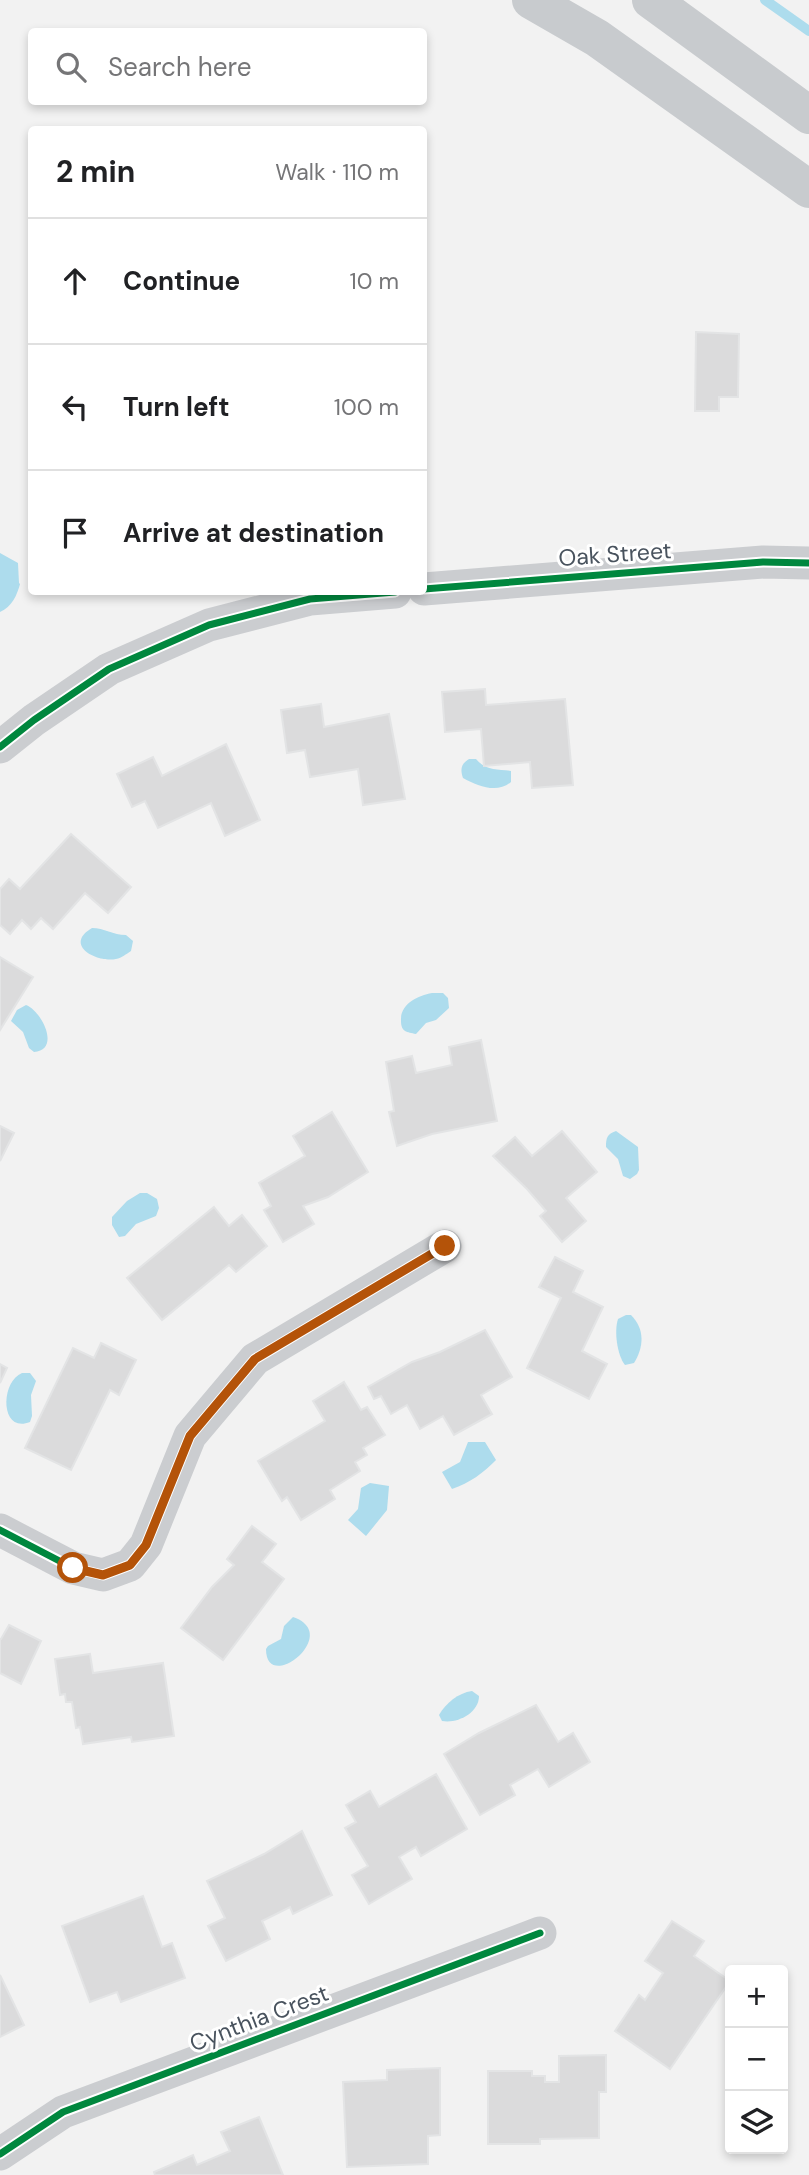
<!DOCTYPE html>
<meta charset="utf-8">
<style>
:root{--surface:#fff;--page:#f2f2f2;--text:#202124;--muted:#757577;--line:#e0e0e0}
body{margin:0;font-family:"DM Sans",sans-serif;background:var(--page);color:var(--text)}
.controls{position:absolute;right:21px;bottom:21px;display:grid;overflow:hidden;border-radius:7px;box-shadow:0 4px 10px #0003}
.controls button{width:63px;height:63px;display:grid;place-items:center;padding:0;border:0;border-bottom:2px solid var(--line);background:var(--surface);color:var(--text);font:35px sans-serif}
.stop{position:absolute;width:21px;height:21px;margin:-16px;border:5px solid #b45309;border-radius:50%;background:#fff}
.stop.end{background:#b45309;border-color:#fff;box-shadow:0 2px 7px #0008}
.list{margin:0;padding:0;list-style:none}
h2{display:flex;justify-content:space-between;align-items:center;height:91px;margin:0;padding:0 28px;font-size:30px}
h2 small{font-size:23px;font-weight:400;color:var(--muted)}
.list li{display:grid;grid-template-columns:46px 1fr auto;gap:21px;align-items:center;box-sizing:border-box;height:126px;padding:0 28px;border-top:2px solid var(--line)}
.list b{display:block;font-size:26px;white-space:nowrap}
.list em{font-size:23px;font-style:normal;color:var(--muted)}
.icon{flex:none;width:38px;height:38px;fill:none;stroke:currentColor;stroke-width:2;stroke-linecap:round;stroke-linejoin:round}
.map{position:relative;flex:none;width:809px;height:2175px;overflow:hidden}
.search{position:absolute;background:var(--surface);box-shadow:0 4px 10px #0003;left:28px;top:28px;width:399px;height:77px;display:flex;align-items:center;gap:18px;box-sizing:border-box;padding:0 24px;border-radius:7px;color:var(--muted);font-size:26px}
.panel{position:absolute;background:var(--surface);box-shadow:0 4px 10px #0003;left:28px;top:126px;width:399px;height:469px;border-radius:7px}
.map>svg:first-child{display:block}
.water{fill:#addced}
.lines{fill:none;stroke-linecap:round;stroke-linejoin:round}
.stream{stroke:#addced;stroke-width:10}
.building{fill:#dbdbdc;stroke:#e3e4e5;stroke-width:2}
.street{stroke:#cbcdd0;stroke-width:33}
.primary{stroke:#c8cbce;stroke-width:38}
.cycleway-casing{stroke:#fff;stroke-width:11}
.cycleway{stroke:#00873e;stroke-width:7}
.route{stroke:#b45309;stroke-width:9}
.labels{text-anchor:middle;stroke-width:6;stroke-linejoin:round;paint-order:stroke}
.street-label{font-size:23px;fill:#49535e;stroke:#fff}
</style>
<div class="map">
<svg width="809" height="2175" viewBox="0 0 809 2175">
<rect width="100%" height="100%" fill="#f2f2f2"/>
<g class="water">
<path d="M 0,553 L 18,563 L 19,583 L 20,584 C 17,595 12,607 0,612 Z"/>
<path d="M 469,759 L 476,759 C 486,771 497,769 511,771 L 511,782 C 497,794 478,786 463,778 C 460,769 461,764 469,759 Z"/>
<path d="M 92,928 C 104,928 113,935 126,935 L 133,941 L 131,951 C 126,954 122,958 116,959 C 97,963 63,945 92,928 Z"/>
<path d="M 432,993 L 443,993 L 448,998 L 449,1008 L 436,1020 L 426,1023 L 416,1034 C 407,1032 401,1032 401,1021 C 400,1004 417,996 432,993 Z"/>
<path d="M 26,1005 C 42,1011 61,1050 34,1052 L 29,1048 L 23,1032 L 11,1021 L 17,1010 Z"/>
<path d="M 616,1131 L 638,1147 L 639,1170 L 637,1174 L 630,1179 L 623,1176 L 618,1159 L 606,1147 C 606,1138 607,1134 616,1131 Z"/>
<polygon points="140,1193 147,1193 157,1199 159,1208 156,1216 136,1224 125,1236 119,1237 112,1225 112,1217 127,1201"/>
<path d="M 626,1315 L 631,1315 C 645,1329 644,1347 634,1363 L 625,1365 C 617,1355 614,1331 618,1319 Z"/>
<path d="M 22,1373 L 30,1373 L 36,1381 L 31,1395 L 32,1416 L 30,1422 C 0,1434 0,1382 22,1373 Z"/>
<path d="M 468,1442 L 485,1442 L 496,1460 C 483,1473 470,1483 452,1489 L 442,1472 L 460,1462 Z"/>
<polygon points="370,1483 389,1486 387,1510 366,1536 348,1520 358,1509 361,1488"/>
<path d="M 293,1617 C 343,1634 266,1695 266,1649 L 268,1646 L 281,1639 L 284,1626 Z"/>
<path d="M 472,1691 L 479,1696 C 479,1713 457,1724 442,1721 L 439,1715 C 446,1703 458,1693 472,1691 Z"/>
</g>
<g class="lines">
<polyline class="stream" points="765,0 809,31"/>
</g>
<g class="building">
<polygon points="696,332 739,334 738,397 719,397 719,411 695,411"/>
<polygon points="485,689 486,705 565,699 573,785 532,788 530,762 484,766 481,729 445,732 442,692"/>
<polygon points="321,704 324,727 389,714 405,799 363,805 358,769 310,777 305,750 287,753 281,710"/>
<polygon points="226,744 260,820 225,836 211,803 158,828 145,801 132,807 117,774 153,757 162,776"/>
<polygon points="71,834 131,887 108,913 85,893 53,929 41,918 31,929 22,920 10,934 0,925 0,889 9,879 20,889"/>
<polygon points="0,957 33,977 0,1030"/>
<polygon points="481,1040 497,1121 432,1134 397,1146 389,1112 394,1111 386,1062 412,1056 416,1073 452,1065 449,1047"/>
<polygon points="332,1112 368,1172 328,1197 303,1206 314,1224 283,1242 264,1210 271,1206 259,1183 305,1156 293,1136"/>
<polygon points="0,1126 14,1133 0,1161"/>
<polygon points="562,1131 597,1172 566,1198 586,1221 562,1242 540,1216 546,1211 527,1189 493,1156 515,1137 532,1156"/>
<polygon points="214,1207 229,1226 242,1215 267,1246 236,1272 229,1265 162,1320 127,1278"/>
<polygon points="555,1257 583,1271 573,1292 603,1307 582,1351 607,1364 589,1399 527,1368 561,1298 539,1287"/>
<polygon points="485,1330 512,1377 481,1395 492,1414 454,1435 443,1416 420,1429 407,1405 391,1414 381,1396 374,1399 368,1387 412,1362 440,1352"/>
<polygon points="101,1343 136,1360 119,1395 110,1390 71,1470 25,1448 73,1348 94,1358"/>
<polygon points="0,1364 7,1368 0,1383"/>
<polygon points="344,1382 361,1410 367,1407 385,1435 363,1448 367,1455 355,1462 360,1471 330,1490 335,1499 301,1520 287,1497 282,1501 258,1461 325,1421 313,1401"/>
<polygon points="252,1526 276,1544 262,1562 284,1579 223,1660 181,1628 212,1587 234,1565 227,1559"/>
<polygon points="9,1625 41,1641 21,1684 0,1673 0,1639 1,1639"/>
<polygon points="90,1654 93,1673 163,1663 174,1736 132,1742 131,1737 83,1744 80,1727 76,1728 72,1702 66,1702 65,1694 60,1695 55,1659"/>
<polygon points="536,1705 558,1742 573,1733 590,1762 549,1787 538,1769 510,1785 515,1795 480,1815 444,1754 479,1733"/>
<polygon points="436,1774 467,1829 421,1856 416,1847 399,1857 412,1879 369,1904 352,1875 368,1866 345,1828 356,1822 346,1805 370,1791 379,1807"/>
<polygon points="302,1831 332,1895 293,1914 290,1907 262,1921 270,1939 226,1961 208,1926 225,1918 207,1881 264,1854"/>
<polygon points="143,1896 162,1947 172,1943 185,1978 121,2002 117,1992 90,2002 62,1926"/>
<polygon points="672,1921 704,1941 694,1956 730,1981 670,2069 615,2031 639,1995 645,2000 663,1973 645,1961"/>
<polygon points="0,1975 24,2025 0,2037"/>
<polygon points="606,2055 606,2092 599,2092 599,2138 540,2139 540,2144 488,2144 488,2071 532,2071 532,2076 545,2076 545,2082 559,2082 559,2056"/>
<polygon points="440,2068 440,2135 428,2136 428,2164 347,2167 343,2082 387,2080 387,2070"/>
<polygon points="259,2117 283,2175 155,2175 154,2172 193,2155 197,2165 230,2151 221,2132"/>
</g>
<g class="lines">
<g class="street">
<polyline points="424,589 763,562 809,563"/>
<polyline points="0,747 34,720 109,669 209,625 310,599 395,592"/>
<polyline points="0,1530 73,1568 103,1575 130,1565 146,1545 190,1436 255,1359 445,1246"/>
<polyline points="0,2154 63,2112 540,1933"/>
</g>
<g class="primary">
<polyline points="531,0 597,38 809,189"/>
<polyline points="651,0 809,115"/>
</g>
<defs>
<g id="cycleway">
<polyline points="424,589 763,562 809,563"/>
<polyline points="0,747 34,720 109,669 209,625 310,599 395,592"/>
<polyline points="0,1530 73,1568 103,1575 130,1565 146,1545 190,1436 255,1359 445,1246"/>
<polyline points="0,2154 63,2112 540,1933"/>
</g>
</defs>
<use href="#cycleway" class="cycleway-casing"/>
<use href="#cycleway" class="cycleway"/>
</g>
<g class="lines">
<polyline class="route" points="73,1568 103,1575 130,1565 146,1545 190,1436 255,1359 445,1246"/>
</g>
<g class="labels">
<g class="street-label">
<text transform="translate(615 554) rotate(-4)" y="8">Oak Street</text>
<text transform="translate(259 2018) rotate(-21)" y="8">Cynthia Crest</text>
</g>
</g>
</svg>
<div class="controls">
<button>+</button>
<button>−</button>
<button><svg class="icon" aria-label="layers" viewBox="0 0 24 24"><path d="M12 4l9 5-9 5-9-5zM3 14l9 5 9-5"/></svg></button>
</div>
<div class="stop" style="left:73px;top:1568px"></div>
<div class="stop end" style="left:445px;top:1246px"></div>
<div class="search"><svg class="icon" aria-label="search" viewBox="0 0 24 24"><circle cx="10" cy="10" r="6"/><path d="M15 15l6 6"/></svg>Search here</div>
<section class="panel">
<h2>2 min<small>Walk · 110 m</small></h2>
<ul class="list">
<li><svg class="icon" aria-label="ahead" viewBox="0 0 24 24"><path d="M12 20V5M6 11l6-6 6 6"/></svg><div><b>Continue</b></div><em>10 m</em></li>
<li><svg class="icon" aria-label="left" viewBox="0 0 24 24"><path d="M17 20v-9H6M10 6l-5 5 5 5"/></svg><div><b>Turn left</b></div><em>100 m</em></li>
<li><svg class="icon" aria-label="arrive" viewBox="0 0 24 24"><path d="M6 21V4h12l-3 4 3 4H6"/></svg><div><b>Arrive at destination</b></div></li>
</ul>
</section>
</div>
